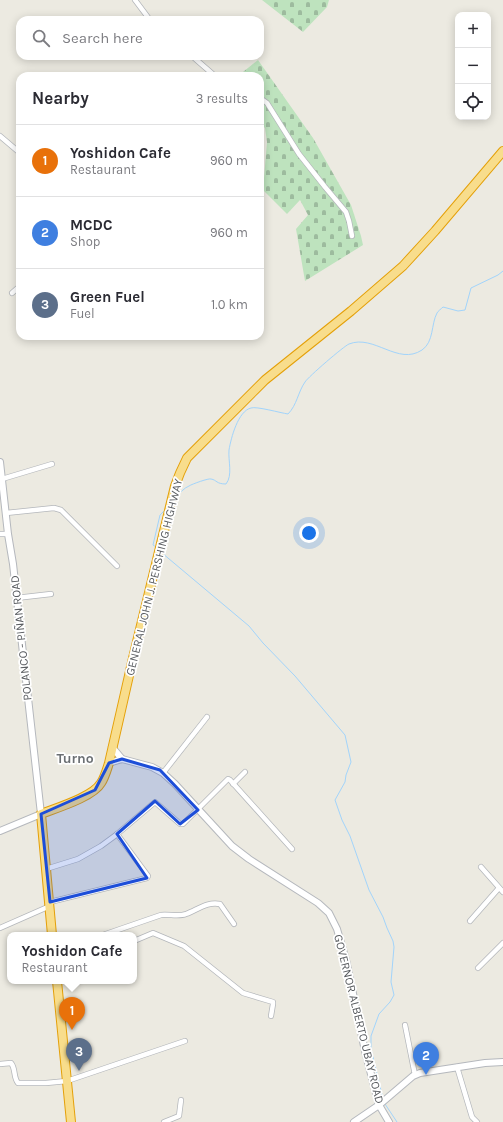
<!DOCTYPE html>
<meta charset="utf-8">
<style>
:root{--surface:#fff;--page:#f7f7f7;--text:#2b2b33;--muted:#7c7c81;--line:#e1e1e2;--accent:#2563eb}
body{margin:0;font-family:Karla,sans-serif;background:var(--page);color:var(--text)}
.controls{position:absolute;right:12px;top:12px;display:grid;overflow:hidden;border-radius:8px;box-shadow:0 2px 10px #0003}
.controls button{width:36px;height:36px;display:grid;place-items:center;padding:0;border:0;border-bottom:1px solid var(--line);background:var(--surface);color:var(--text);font:20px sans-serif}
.you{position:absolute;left:309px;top:533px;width:14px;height:14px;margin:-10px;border:3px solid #fff;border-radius:50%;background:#1a73e8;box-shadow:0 0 0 6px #1a73e833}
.badge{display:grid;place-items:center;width:26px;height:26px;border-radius:50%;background:var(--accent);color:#fff;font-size:13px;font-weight:700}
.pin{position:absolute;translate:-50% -33px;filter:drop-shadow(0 1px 2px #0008)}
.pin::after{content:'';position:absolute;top:21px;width:14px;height:12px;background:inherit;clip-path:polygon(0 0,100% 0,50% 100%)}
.popup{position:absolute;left:7px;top:932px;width:130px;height:52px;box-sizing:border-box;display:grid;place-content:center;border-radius:8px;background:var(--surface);filter:drop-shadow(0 1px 3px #0005);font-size:13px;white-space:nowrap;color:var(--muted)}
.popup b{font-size:15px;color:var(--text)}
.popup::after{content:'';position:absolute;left:50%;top:100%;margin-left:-8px;border:8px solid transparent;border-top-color:var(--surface)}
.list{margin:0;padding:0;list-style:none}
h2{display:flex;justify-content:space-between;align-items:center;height:52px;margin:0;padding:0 16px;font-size:17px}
h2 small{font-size:13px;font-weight:400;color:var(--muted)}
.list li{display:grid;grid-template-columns:26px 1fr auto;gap:12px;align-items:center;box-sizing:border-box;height:72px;padding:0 16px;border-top:1px solid var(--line)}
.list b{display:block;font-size:15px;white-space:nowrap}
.list p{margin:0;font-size:13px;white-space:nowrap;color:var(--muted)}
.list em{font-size:13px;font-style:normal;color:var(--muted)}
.icon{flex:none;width:22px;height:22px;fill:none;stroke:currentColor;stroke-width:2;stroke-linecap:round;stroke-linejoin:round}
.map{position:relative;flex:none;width:503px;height:1122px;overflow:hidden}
.search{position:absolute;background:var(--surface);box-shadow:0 2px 10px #0003;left:16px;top:16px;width:248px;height:44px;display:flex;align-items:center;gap:10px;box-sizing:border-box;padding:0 14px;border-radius:12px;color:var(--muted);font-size:15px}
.panel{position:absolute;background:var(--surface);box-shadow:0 2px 10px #0003;left:16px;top:72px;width:248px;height:268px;border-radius:12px}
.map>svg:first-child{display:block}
.cemetery{fill:url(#cemetery-stones)}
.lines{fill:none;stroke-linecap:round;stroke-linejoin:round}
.stream{stroke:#a2d4fb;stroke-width:1}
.street-casing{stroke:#b4b7bb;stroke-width:6}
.secondary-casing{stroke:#b5b8bd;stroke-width:8}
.highway-casing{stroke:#e4a009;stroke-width:10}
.street{stroke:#fff;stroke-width:4.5}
.secondary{stroke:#fff;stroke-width:6}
.highway{stroke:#f8dd8c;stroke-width:8}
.marked{fill:#1d4ed8;fill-opacity:0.2;stroke:#1d4ed8;stroke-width:3;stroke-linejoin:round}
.labels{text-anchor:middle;stroke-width:3.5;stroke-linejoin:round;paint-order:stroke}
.street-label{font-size:12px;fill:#5a5d61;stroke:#fff}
.quarter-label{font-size:14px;font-weight:bold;fill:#6b6f73;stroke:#fff}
</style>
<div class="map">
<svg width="503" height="1122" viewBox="0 0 503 1122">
<defs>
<pattern id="cemetery-stones" width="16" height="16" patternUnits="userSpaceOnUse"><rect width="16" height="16" fill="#bee3be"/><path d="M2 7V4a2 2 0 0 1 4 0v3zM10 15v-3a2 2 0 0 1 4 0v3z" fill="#9dbb9e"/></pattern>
</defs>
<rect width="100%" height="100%" fill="#eceae1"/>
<g class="cemetery">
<polygon points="262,0 329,0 327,7 303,32"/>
<polygon points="258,60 313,138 351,205 361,236 363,245 305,281 296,229 308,215 300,200 287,214 263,190 267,142 265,128 260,123 260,76 238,76"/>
</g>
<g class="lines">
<g class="stream">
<path d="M 176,497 C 180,493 184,488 189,486 C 192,484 209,478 211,479 C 217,480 216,484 226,484 C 233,475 228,461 229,450 C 231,438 238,411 251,408 C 256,406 281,413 288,414 C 297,405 298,392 305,382 C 308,377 344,346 349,344 C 374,334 398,366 422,350 C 434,342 431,324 437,313 C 438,311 441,309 443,307 L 458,311 L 465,310 L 471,288 L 498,275 L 503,271"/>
<polyline points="156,547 153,545 160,515 166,509"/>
<polyline points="162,553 249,626 263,643 295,676 345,735 351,762 346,775 345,782 335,800 342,820 350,836 369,890 383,917 387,928 393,941 394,947 391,982 394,995 390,1002 379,1014 371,1036 371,1049 383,1099"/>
<polyline points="385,1104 397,1122"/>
</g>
<defs>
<g id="street">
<polyline points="135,0 150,20"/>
<polyline points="192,56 215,76"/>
<polyline points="260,98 267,103 299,154 325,187 346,212 349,221 352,236"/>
<polyline points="0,136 20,153"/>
<polyline points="12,293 20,286"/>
<polyline points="2,479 52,464"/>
<polyline points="6,513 54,508 61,510 117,566"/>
<polyline points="0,534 8,534"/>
<polyline points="16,598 51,594"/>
<polyline points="163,773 207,717"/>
<polyline points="233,784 245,772"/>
<polyline points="481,867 503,892"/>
<polyline points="46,869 78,859 101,846 116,835 155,802 179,823 180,824 183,824 228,779 230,780 292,849"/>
<polyline points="50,902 147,878 148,876 117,834"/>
<polyline points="470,921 499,888"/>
<polyline points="0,928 50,906"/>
<path d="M 103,935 L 161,915 C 169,914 179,917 186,914 C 197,910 208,901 220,904 L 234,924"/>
<polyline points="134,941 153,933 184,946 243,993 273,1002 273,1004 271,1016"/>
<polyline points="478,968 503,943"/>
<polyline points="405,1025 415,1075"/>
<path d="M 0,1064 L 11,1063 C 16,1069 13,1077 18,1083 L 46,1083 L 67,1081 L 185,1041"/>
<polyline points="457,1067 472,1117 477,1122"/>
<polyline points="164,1122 179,1116 181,1100"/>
</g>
<g id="secondary">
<polyline points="0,462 8,534 13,564 41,814 0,831"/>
<polyline points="112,747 122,759"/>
<polyline points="109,763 122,759 152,767 163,773 175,784 232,846 249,859 318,903 329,913 337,929 346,960 365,1051 379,1105 389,1122"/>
<polyline points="354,1122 379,1105 413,1076 420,1073 485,1063 503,1062"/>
</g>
<g id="highway">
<path d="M 52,935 L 41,814 C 56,808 93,797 101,783 C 105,777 107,769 109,763 L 133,658 L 175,486 L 180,473 L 187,458 L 265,380 L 351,311 L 403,266 L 435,231 L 503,151"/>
<polyline points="57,981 71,1122"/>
</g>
</defs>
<use href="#street" class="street-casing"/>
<use href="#secondary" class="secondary-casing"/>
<use href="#highway" class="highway-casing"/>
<use href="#street" class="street"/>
<use href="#secondary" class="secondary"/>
<use href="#highway" class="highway"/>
</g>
<path class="marked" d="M 122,759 L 160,770 L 198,810 L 180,824 L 155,801 L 117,834 L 147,878 L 50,902 L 41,814 L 95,790 L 109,763 Z"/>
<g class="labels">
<g class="street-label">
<text transform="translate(154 577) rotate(-76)" y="4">GENERAL JOHN J. PERSHING HIGHWAY</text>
<text transform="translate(21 638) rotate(-96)" y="4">POLANCO - PIÑAN ROAD</text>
<text transform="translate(359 1019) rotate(76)" y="4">GOVERNOR ALBERTO UBAY ROAD</text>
</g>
<g class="quarter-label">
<text x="75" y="763">Turno</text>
</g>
</g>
</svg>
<div class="controls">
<button>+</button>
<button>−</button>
<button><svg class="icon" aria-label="locate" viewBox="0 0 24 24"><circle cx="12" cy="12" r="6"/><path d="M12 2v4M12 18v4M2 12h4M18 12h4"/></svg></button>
</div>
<div class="you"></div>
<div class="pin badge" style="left:72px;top:1030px;background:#e8710a">1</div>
<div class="popup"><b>Yoshidon Cafe</b>Restaurant</div>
<div class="pin badge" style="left:426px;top:1075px;background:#3f7fe0">2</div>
<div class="pin badge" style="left:79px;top:1071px;background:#5c6f8a">3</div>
<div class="search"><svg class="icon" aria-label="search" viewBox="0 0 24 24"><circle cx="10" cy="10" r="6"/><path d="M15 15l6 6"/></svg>Search here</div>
<section class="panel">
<h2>Nearby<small>3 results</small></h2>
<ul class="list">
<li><span class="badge" style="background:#e8710a">1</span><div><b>Yoshidon Cafe</b><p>Restaurant</p></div><em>960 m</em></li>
<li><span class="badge" style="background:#3f7fe0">2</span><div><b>MCDC</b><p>Shop</p></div><em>960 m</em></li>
<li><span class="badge" style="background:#5c6f8a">3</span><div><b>Green Fuel</b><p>Fuel</p></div><em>1.0 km</em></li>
</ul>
</section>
</div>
